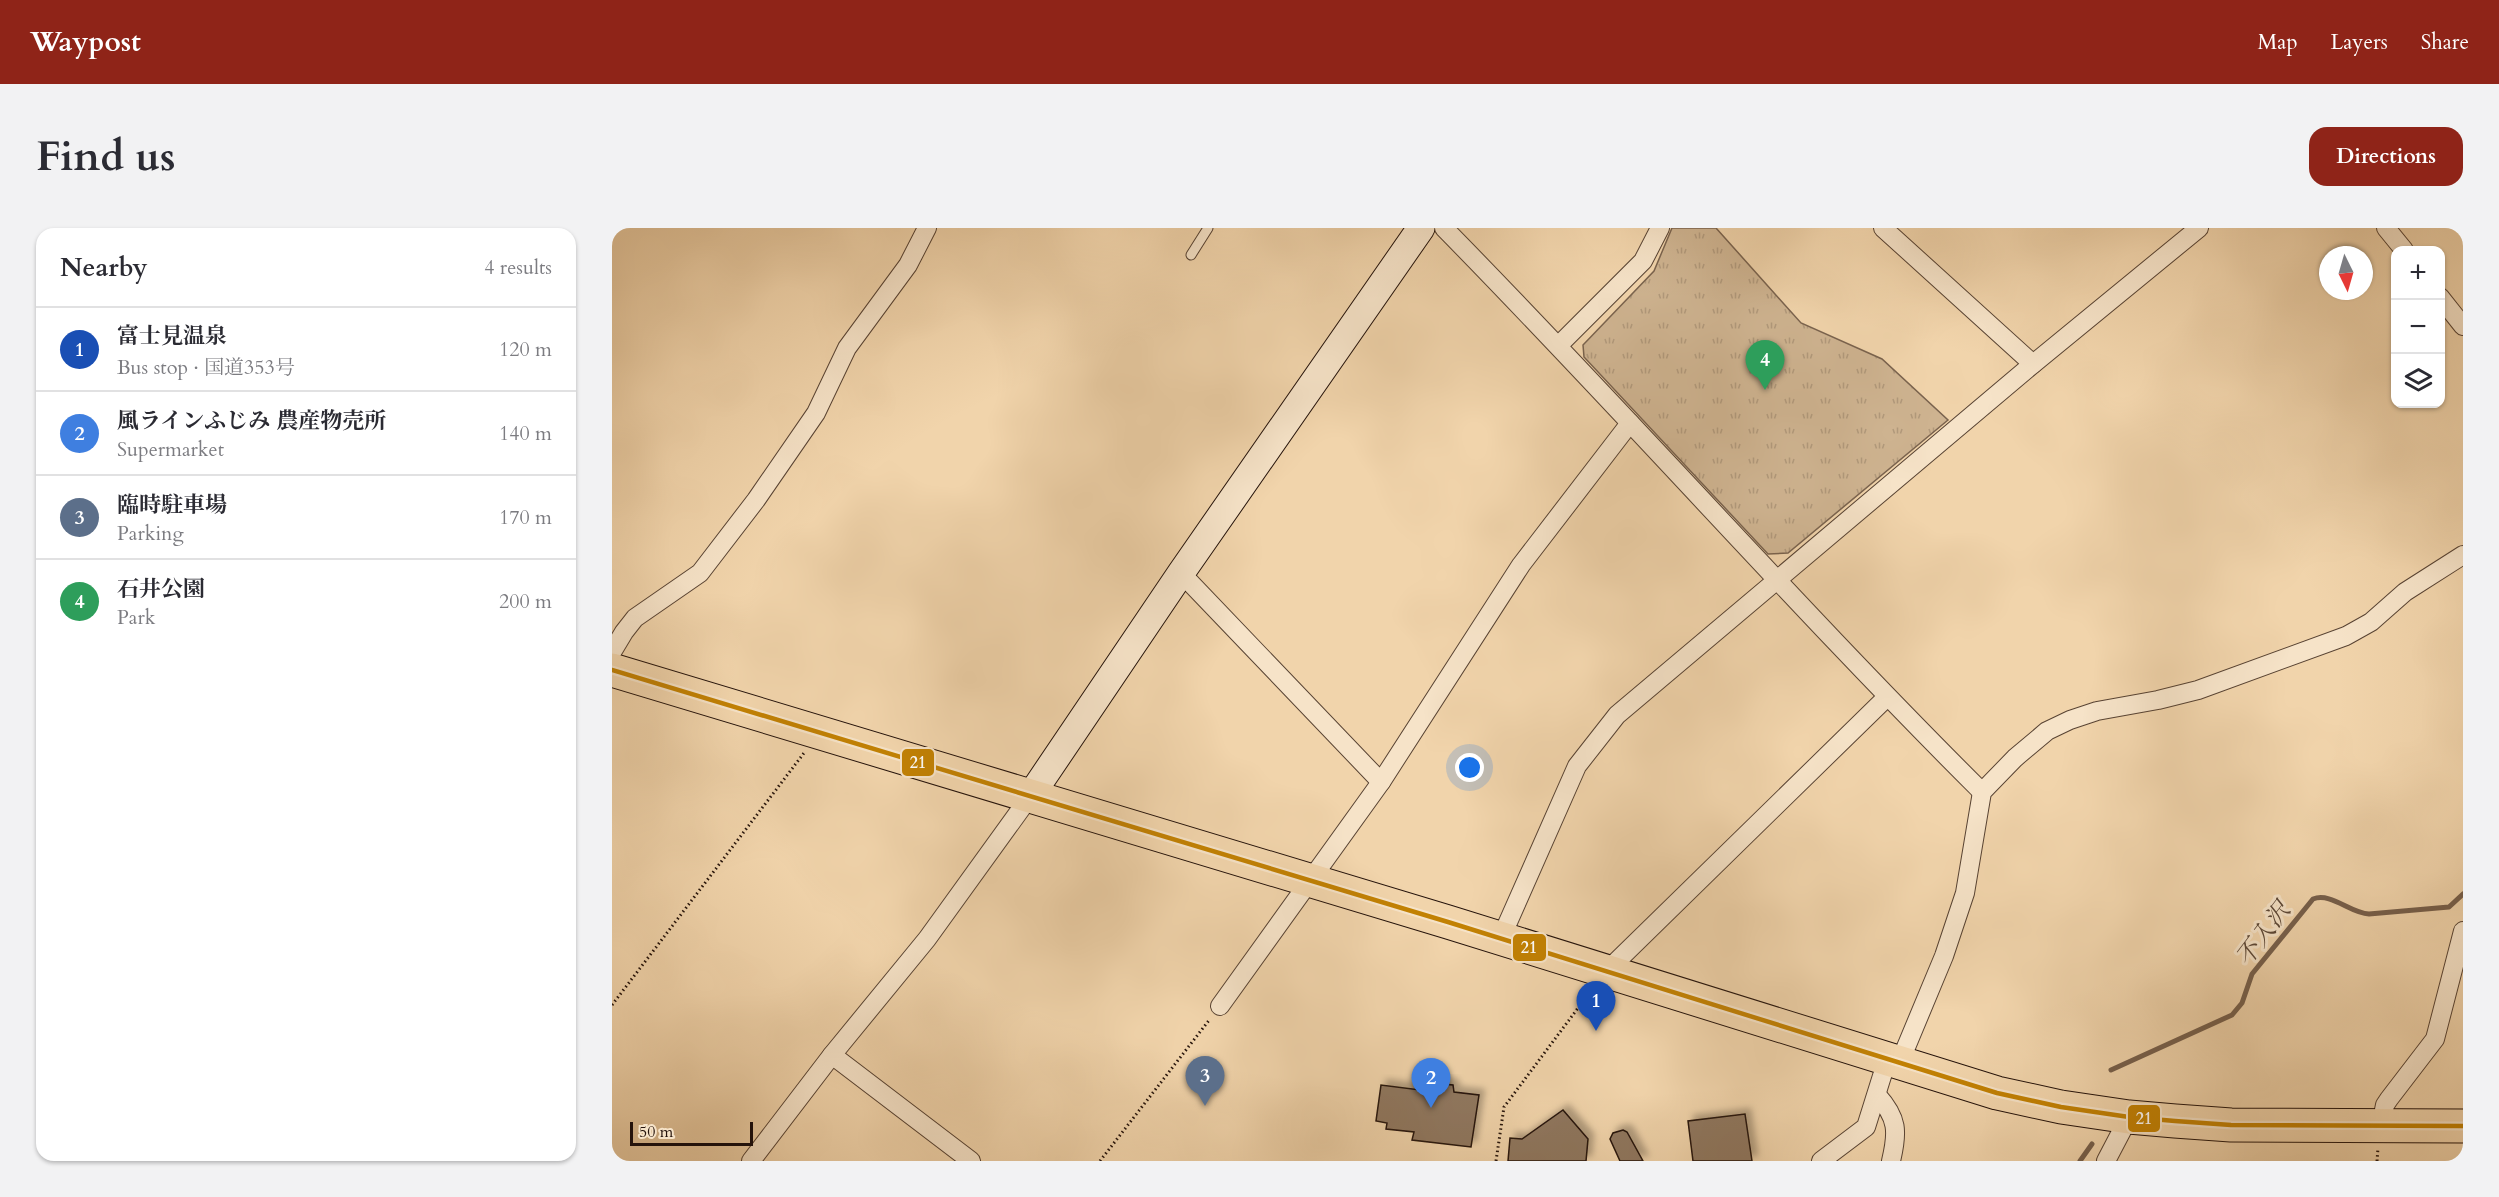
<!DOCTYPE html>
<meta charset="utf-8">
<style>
:root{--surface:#fff;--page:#f2f2f3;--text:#2b2b33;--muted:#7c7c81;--line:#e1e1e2;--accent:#8f2418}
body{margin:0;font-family:Cardo,"Noto Serif JP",serif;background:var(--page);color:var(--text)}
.controls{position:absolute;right:18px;top:18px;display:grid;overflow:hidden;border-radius:12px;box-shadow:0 2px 4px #0004}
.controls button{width:54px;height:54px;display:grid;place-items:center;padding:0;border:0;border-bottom:2px solid var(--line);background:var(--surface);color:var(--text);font:30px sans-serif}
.compass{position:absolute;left:1707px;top:18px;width:54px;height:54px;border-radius:50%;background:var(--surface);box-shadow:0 2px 4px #0004;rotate:175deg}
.scale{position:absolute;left:18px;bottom:15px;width:123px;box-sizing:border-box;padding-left:6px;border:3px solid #25130b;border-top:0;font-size:16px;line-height:21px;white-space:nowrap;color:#25130b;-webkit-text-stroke:4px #f6e3c8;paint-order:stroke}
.you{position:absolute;left:858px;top:540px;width:21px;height:21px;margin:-15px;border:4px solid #fff;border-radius:50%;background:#1a73e8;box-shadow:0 0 0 9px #1a73e833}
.badge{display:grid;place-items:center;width:39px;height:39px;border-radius:50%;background:var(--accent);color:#fff;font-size:20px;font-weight:700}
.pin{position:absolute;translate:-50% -50px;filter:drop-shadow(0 2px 3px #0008)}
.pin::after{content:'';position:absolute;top:32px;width:21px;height:18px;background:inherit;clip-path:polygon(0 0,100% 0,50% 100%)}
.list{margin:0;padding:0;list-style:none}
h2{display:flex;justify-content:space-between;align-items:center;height:78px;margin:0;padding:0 24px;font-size:26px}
h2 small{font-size:20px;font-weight:400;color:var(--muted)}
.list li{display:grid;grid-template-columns:39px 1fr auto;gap:18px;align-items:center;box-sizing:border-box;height:84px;padding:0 24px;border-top:2px solid var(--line)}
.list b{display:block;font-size:22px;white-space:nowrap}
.list p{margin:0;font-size:20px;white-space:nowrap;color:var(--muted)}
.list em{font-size:20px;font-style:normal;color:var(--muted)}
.icon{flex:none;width:33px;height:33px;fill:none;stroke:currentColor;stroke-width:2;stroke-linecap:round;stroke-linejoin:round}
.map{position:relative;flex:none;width:1851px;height:933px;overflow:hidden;border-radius:18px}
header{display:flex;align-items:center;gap:36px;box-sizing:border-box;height:84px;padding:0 30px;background:var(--accent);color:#fff}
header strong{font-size:28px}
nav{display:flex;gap:33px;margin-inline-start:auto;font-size:21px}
.intro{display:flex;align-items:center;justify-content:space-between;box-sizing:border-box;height:144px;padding:0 36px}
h1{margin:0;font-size:42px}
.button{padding:15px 27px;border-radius:18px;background:var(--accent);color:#fff;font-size:21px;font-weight:700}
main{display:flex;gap:36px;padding:0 36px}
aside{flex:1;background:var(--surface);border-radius:18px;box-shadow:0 2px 4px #0004}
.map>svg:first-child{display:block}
.park{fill:url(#park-tufts);stroke:#7a634e;stroke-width:1.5}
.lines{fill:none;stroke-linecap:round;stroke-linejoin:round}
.stream{stroke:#765f4b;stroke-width:5}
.building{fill:#8f775e;stroke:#25130b;stroke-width:1.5;filter:url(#shadow)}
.lane-casing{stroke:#584333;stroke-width:11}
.street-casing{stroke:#584333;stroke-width:20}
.secondary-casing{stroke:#25130b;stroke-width:29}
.highway-casing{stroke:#25130b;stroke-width:35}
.path{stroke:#25130b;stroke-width:3;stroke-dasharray:1.5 3;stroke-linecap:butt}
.lane{stroke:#f6e3c8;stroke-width:9}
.street{stroke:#f6e3c8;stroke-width:18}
.secondary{stroke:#f6e3c8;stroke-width:27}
.highway{stroke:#f1d4ab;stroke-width:33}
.bus-1-casing{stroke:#f6e3c8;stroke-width:9}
.bus-1{stroke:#c28103;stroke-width:4.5}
.labels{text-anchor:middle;stroke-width:6;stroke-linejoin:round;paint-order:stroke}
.water-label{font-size:24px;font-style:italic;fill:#5b4635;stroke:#f6e3c8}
.line-badge{stroke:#f6e3c8;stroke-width:2}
.badge-label{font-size:16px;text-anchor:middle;font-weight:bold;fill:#fff}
</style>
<header>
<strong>Waypost</strong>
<nav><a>Map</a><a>Layers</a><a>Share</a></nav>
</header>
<div class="intro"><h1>Find us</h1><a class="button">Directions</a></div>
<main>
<aside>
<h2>Nearby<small>4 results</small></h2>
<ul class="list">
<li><span class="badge" style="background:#1a4fb4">1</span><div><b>富士見温泉</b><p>Bus stop · 国道353号</p></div><em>120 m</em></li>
<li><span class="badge" style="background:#3f7fe0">2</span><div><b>風ラインふじみ 農産物売所</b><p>Supermarket</p></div><em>140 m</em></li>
<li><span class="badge" style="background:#5c6f8a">3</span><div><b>臨時駐車場</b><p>Parking</p></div><em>170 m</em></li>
<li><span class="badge" style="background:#2e9e5b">4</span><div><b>石井公園</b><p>Park</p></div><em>200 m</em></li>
</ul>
</aside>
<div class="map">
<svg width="1851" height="933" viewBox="0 0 1851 933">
<defs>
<pattern id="park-tufts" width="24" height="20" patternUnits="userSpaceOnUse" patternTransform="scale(1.5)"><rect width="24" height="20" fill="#ceb390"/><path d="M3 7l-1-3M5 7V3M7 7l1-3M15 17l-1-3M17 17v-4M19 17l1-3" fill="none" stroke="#b1997b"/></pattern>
<filter id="shadow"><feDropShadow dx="5.5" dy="-5.5" stdDeviation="3" flood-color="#0004"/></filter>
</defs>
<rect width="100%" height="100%" fill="#f1d4ab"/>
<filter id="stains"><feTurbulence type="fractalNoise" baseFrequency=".00333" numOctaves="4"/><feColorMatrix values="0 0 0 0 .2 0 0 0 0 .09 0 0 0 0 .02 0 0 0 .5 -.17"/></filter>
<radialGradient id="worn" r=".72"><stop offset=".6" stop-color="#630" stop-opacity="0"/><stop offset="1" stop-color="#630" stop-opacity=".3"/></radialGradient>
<polygon class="park" points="1060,0 1104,0 1189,95 1270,131 1336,192 1176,325 1156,326 972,129 971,117 1042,43"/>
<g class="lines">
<g class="stream">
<path d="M 1499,842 L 1620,787 L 1630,775 L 1640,746 L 1701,671 C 1719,664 1738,685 1757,686 L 1837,679 L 1851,666"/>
<polyline points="1468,933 1480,916"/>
</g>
</g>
<g class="building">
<polygon points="810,854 841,857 842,864 867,867 859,919 800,912 802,904 774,901 775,895 764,893 769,857 808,862"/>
<polygon points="951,882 976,911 974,933 896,933 898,910 910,911"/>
<polygon points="1133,886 1140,933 1081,933 1076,893"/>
<polygon points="1011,902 1015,904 1031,933 1008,933 998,911 1001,905"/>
</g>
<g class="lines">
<defs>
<polyline id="lane" points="579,27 596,0"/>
<g id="street">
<path d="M 832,0 C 1014,185 1186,381 1370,564"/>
<polyline points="1271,0 1421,136"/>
<polyline points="1774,0 1792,22"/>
<polyline points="1828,69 1851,98"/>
<polyline points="947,117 1031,33 1048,0"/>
<polyline points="569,345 769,554"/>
<polyline points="0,424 12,404 23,390 88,345 144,272 204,185 235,120 296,37 315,0"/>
<polyline points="889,710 965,538 1005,487 1421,136 1587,0"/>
<polyline points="999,744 1004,734 1275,469"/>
<polyline points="608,778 769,554 909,337 1018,195"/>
<polyline points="220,827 359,933"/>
<polyline points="1287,836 1332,728 1353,665 1370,564 1403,530 1435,503 1458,492 1485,483 1546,472 1586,462 1734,408 1759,394 1793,364 1851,327"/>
<path d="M 1265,867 C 1286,890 1286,904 1279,933"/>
<polyline points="1769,897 1773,877 1777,871 1823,811 1851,703"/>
<polyline points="139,933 220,827 315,711 419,567"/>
<polyline points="1209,933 1254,899 1275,832"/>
<polyline points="1494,933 1517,889"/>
</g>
<polyline id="secondary" points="419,567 569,345 809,0"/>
<polyline id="highway" points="0,442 836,694 1385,865 1449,879 1517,889 1563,893 1619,897 1851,898"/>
</defs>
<use href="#lane" class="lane-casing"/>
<use href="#street" class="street-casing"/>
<use href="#secondary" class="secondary-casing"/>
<use href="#highway" class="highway-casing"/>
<g class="path">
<polyline points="0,777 192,525"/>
<polyline points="488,933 598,791"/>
<polyline points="884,933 892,879 978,764"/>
<polyline points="1765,933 1766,920"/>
</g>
<use href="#lane" class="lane"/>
<use href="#street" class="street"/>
<use href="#secondary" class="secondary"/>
<use href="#highway" class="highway"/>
<defs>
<polyline id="bus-1" points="0,442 836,694 1385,865 1449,879 1517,889 1563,893 1619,897 1851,898"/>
</defs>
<use href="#bus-1" class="bus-1-casing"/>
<use href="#bus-1" class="bus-1"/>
</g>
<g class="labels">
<g class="water-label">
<text transform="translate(1651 706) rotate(-53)" y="8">不入沢</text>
</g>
</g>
<g class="line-badge">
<rect x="289" y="520" width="34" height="29" rx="6" fill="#c28103"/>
<rect x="900" y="705" width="35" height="29" rx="6" fill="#c28103"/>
<rect x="1515" y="876" width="34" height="29" rx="6" fill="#c28103"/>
</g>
<g class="badge-label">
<text x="306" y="540">21</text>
<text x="917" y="725">21</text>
<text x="1532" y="896">21</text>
</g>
<rect width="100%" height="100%" filter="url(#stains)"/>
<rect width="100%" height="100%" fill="url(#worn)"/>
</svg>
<div class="controls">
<button>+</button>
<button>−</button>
<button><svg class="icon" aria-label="layers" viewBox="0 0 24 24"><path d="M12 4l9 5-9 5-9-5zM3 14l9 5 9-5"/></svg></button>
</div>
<svg class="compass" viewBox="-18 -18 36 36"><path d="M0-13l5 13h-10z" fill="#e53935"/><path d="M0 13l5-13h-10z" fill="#7c7c81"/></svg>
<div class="scale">50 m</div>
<div class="you"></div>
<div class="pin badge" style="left:984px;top:803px;background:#1a4fb4">1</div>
<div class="pin badge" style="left:819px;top:880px;background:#3f7fe0">2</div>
<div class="pin badge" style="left:593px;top:878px;background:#5c6f8a">3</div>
<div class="pin badge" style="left:1153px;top:162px;background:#2e9e5b">4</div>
</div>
</main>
